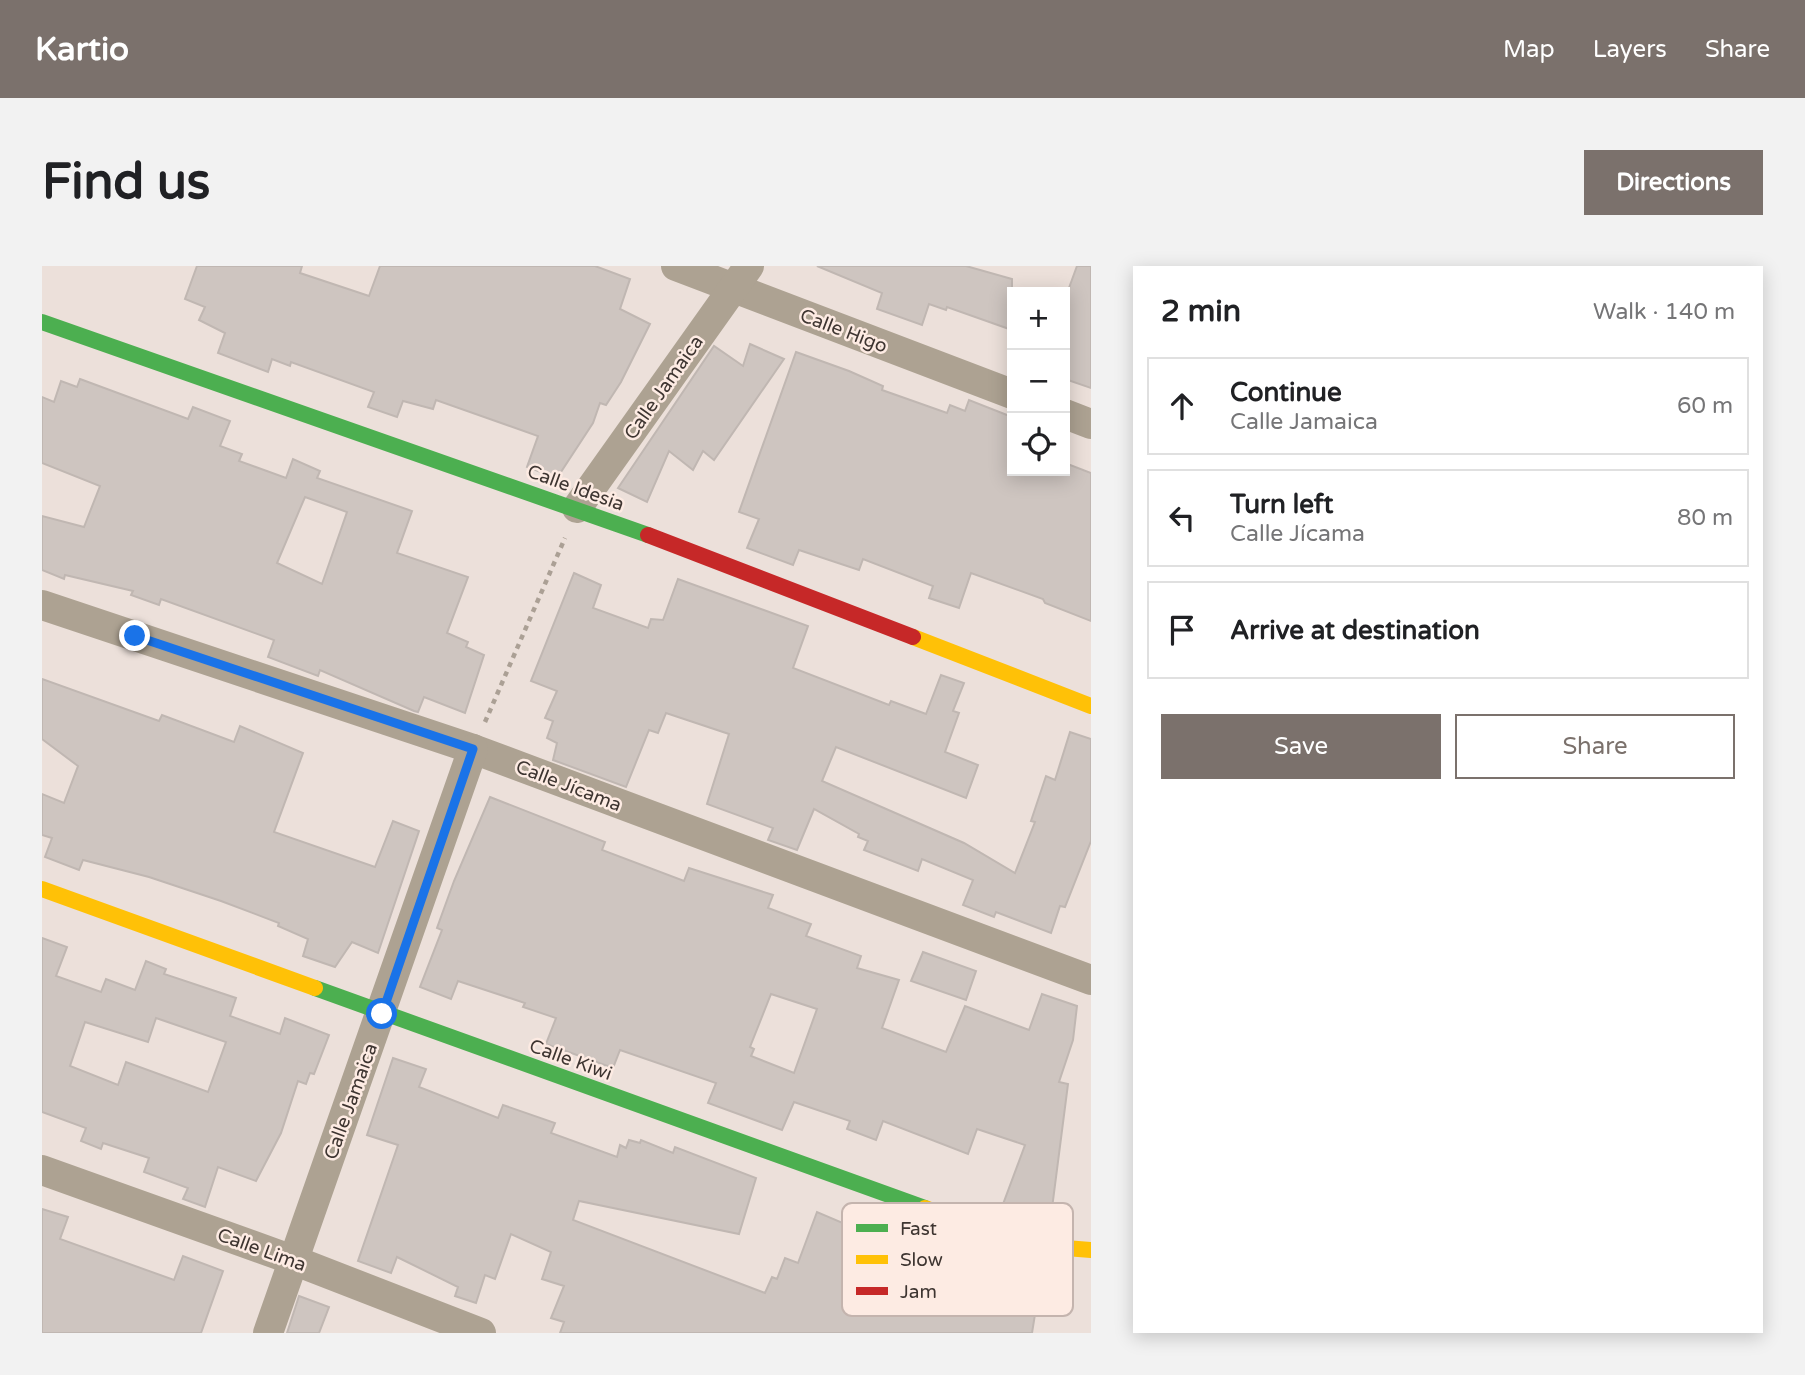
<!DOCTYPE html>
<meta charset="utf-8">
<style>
:root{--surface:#fff;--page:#f2f2f2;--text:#202124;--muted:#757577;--line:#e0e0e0;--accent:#7b716c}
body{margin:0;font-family:"Varela Round",sans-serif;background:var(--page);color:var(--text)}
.controls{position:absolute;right:21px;top:21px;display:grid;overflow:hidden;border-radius:0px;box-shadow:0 4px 18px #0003}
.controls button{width:63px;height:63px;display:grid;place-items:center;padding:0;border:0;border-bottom:2px solid var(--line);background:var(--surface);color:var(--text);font:35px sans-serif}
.stop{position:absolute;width:21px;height:21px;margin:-16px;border:5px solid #1a73e8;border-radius:50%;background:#fff}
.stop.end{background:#1a73e8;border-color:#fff;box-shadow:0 2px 7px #0008}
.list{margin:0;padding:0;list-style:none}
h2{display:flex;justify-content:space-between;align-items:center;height:91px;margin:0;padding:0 28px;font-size:30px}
h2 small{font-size:23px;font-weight:400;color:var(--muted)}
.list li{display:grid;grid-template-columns:46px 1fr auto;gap:21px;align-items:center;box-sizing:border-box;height:98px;margin:0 14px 14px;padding:0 14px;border:2px solid var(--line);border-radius:0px}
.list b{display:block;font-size:26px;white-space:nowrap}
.list p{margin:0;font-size:23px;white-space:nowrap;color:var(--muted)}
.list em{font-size:23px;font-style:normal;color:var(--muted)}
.actions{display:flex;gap:14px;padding:21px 28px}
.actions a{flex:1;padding:16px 0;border:2px solid var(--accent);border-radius:0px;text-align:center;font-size:24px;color:var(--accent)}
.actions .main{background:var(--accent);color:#fff}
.icon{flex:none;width:38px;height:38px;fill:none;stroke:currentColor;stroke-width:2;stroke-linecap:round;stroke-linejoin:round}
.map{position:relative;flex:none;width:1049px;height:1067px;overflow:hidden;border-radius:0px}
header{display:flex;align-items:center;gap:42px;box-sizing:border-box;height:98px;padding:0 35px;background:var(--accent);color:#fff}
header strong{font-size:33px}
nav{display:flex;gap:38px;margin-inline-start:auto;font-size:24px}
.intro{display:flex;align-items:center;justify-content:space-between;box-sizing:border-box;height:168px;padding:0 42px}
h1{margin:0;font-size:49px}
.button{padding:18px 32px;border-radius:0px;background:var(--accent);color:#fff;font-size:24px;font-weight:700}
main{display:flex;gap:42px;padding:0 42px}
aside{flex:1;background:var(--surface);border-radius:0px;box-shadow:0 4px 18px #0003}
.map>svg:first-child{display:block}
.building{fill:#cec5c0;stroke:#c0b7b2;stroke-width:2;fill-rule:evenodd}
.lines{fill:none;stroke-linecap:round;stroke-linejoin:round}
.path{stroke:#aba095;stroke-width:4.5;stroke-dasharray:5 5;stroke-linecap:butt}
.street{stroke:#ada292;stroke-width:30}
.fast{stroke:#4caf50;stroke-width:16}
.slow{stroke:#ffc107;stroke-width:16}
.jam{stroke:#c62828;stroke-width:16}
.route{stroke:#1a73e8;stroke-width:9}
.labels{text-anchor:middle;stroke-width:5;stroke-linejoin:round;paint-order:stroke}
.street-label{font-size:19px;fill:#3e3531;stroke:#fdebe3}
.key{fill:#fdebe3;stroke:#c4b4ae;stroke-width:2}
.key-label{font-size:19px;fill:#3e3531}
</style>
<header>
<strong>Kartio</strong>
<nav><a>Map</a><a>Layers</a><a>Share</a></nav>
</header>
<div class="intro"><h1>Find us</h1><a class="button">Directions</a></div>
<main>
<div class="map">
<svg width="1049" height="1067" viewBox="0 0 1049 1067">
<rect width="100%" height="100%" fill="#ece0da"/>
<g class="building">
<polygon points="155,0 260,0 258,7 327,30 338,0 553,0 588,13 578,43 608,58 579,116 564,139 558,137 551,157 515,212 485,201 496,170 394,134 391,143 361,135 355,151 326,141 332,126 249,96 248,100 230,93 226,106 176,87 183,67 157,54 163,41 143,33"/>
<polygon points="775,0 924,0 970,13 970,64 905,41 904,44 887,38 880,59 835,43 840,27"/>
<polygon points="1035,0 1049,0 1049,122 1023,113 1023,33"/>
<polygon points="708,78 742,93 672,194 661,185 651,204 627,185 605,236 576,222 672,80 701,100"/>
<polygon points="754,86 807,105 841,120 840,124 905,147 908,139 923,145 927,134 970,151 970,205 1023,205 1023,197 1049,207 1049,355 1003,337 1001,333 929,307 917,342 887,332 891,320 821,293 817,304 757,284 751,299 705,282 717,253 697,246"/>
<path d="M 38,113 L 146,153 L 151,141 L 188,155 L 178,180 L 200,188 L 197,195 L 244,212 L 251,193 L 278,205 L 275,212 L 370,245 L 355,287 L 426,311 L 405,367 L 426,376 L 424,381 L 442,389 L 423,447 L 382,431 L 376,446 L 372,445 L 278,404 L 276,410 L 226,391 L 232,374 L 119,333 L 117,339 L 89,329 L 91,325 L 23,309 L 22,313 L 0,304 L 0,250 L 42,261 L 58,220 L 0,197 L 0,131 L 12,136 L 19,115 L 35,121 ZM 263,231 L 305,246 L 280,318 L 235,297 Z"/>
<polygon points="532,307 559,319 551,342 606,362 609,353 621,354 636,313 766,360 751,402 847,439 849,435 884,448 899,409 922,417 911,445 917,447 903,486 936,499 924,532 794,481 780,515 922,577 973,607 993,556 989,555 1004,510 1013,514 1028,466 1049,473 1049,575 1023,641 1018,640 1009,667 954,646 952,651 921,639 931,614 880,593 876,605 822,584 826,575 816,571 817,568 772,543 755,584 726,574 731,562 665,538 687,468 624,447 616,467 607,464 584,521 511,494 515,477 505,472 511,455 503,452 515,425 489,415"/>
<polygon points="0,413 117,455 120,449 192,476 198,460 261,487 232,566 333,601 351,555 377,565 336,687 310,676 293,701 261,690 266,673 236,660 237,657 179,635 107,611 41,594 37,604 3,591 10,572 0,569 0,528 22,537 36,500 0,473"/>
<path d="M 448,531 L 563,576 L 560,584 L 642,615 L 647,602 L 731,629 L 726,642 L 769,658 L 764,670 L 819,690 L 815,702 L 857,714 L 840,762 L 904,786 L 923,740 L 987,764 L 1000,728 L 1035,740 L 1031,774 L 1017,816 L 1026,818 L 1008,958 L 960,941 L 983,879 L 935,863 L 926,888 L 841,855 L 834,874 L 805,863 L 808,855 L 752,836 L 740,864 L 666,837 L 674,817 L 578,784 L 571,802 L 504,778 L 514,752 L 481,741 L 483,737 L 416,715 L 409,733 L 378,721 L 400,664 L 395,662 L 412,615 ZM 729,728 L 775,743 L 752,807 L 709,790 L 712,783 L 708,781 Z"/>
<path d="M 0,672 L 25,681 L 14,710 L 59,726 L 64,713 L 93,724 L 104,695 L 124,703 L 122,708 L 194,732 L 188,750 L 238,768 L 243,752 L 287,769 L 272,808 L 268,807 L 264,818 L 256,815 L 239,867 L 214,915 L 176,901 L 163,941 L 141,933 L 146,922 L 102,906 L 107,892 L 61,877 L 59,883 L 39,875 L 44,862 L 0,846 ZM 114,752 L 184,776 L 166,826 L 84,796 L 76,819 L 28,800 L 43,756 L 106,776 Z"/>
<polygon points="881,686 934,705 924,734 869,715"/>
<polygon points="351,792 384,803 377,821 456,852 461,839 513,857 509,867 575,891 578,879 584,882 587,874 598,877 599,874 631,887 633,881 714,912 697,968 537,935 531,954 723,1027 730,1011 735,1013 743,992 756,997 775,946 824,967 829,954 907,980 897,1010 953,1023 951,1029 995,1036 990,1067 518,1067 522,1056 509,1052 522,1020 500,1013 509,986 469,968 453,1013 443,1009 434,1037 413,1030 416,1021 355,991 349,1007 316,995 356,879 325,869"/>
<polygon points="0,943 26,951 18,973 132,1014 141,990 181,1005 159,1067 0,1067"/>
<polygon points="257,1030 287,1041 277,1067 245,1067"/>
</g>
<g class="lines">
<polyline class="path" points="443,456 523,272"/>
<g class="street">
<polyline points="634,0 970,128"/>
<polyline points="1023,148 1049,158"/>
<polyline points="535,242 707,0"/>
<polyline points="0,339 431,483 1049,714"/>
<polyline points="0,904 251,994 439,1067"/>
<polyline points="226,1067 431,483"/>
</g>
<g class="fast">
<polyline points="0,56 606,269"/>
<polyline points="273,722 883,942"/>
</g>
<g class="slow">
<polyline points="871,371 1049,440"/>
<polyline points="0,623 273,722"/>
<polyline points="883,942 986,979 1049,984"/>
</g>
<polyline class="jam" points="606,269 871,371"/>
</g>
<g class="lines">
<polyline class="route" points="93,370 431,483 340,748"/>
</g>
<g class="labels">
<g class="street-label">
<text transform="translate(802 64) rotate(21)" y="7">Calle Higo</text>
<text transform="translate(621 121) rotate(-55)" y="7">Calle Jamaica</text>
<text transform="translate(534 221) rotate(20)" y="7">Calle Idesia</text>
<text transform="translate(527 519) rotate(21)" y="7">Calle Jícama</text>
<text transform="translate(529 793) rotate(20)" y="7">Calle Kiwi</text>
<text transform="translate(308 835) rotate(-70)" y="7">Calle Jamaica</text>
<text transform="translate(220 983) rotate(20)" y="7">Calle Lima</text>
</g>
</g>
<rect x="800" y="937" width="231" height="113" rx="10" class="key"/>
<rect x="814" y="958" width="32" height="8" fill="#4caf50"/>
<rect x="814" y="989" width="32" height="9" fill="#ffc107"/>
<rect x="814" y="1021" width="32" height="8" fill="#c62828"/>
<g class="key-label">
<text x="858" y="969">Fast</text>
<text x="858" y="1000">Slow</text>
<text x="858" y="1032">Jam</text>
</g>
</svg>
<div class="controls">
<button>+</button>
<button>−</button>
<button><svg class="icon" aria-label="locate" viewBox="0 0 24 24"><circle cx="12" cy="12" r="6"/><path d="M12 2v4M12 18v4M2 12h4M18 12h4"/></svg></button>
</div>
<div class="stop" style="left:340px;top:748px"></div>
<div class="stop end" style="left:93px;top:370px"></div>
</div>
<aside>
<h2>2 min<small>Walk · 140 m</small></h2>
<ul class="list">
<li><svg class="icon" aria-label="ahead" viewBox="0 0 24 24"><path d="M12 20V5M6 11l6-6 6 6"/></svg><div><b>Continue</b><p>Calle Jamaica</p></div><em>60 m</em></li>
<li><svg class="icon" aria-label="left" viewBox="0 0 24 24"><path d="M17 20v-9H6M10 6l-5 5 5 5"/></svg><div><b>Turn left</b><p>Calle Jícama</p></div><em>80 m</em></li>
<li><svg class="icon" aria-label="arrive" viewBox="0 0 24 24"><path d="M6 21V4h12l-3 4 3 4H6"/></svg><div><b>Arrive at destination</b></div></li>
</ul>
<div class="actions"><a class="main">Save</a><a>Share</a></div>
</aside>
</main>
